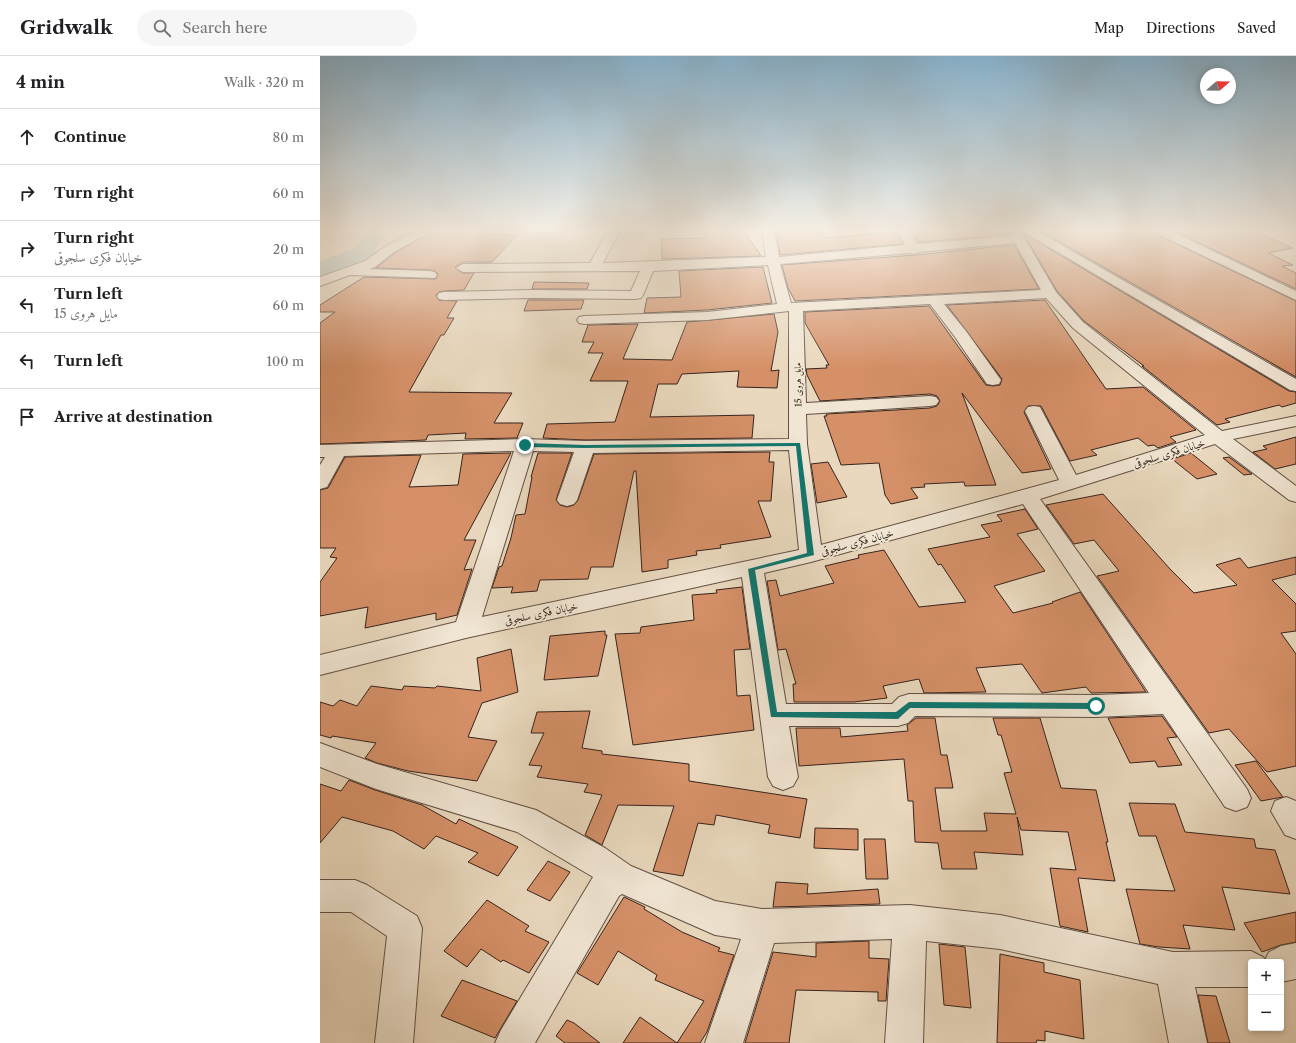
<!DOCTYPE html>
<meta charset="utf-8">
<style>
:root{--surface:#fff;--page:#f6f6f6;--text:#202124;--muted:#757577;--line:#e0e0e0}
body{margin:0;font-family:"Libre Caslon Text",Amiri,serif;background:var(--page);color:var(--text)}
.controls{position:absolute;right:12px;bottom:12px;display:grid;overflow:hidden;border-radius:4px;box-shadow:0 2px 6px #0003}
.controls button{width:36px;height:36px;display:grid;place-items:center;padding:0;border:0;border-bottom:1px solid var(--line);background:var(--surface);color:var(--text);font:20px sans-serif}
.compass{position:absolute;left:880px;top:12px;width:36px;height:36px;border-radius:50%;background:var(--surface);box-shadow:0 2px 6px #0003;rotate:70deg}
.stop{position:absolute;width:12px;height:12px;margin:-9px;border:3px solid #0f766e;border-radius:50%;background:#fff}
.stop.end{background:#0f766e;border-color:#fff;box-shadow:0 1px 4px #0008}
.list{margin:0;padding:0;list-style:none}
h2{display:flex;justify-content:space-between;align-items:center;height:52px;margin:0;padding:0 16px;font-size:17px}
h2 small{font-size:13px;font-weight:400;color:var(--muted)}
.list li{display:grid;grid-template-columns:26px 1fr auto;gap:12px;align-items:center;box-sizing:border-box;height:56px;padding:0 16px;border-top:1px solid var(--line)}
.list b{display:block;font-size:15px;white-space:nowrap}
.list p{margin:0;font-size:13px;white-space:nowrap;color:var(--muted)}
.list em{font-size:13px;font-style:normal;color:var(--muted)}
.icon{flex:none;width:22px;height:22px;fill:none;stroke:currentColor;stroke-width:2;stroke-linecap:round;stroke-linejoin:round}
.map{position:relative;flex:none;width:976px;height:987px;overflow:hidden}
header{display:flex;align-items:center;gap:24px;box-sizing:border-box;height:56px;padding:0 20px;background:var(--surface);border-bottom:1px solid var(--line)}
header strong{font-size:19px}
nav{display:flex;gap:22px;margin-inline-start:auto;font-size:14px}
.search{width:280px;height:36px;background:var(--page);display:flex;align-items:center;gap:10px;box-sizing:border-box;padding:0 14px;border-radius:22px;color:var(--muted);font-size:15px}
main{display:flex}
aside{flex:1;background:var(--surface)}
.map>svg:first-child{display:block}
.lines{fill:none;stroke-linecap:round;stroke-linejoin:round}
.river{fill:#98b9b6;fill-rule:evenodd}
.building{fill:#d59068;stroke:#36231c}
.minor-casing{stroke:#635044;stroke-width:2}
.minor{fill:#f1e6d4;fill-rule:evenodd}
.route{fill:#0f766e}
.labels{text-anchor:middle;stroke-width:4;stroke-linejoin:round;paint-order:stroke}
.far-street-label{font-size:9px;fill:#36231c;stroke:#f1e6d4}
.street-label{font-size:11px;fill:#36231c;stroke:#f1e6d4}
</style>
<header>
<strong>Gridwalk</strong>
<div class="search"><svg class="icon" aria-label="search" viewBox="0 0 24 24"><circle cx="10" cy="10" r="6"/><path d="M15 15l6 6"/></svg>Search here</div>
<nav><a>Map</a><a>Directions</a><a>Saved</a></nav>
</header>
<main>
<aside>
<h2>4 min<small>Walk · 320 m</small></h2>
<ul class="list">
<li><svg class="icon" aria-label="ahead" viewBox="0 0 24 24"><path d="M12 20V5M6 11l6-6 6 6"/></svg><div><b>Continue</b></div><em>80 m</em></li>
<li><svg class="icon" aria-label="right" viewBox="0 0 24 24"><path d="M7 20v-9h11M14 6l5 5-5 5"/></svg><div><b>Turn right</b></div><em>60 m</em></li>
<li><svg class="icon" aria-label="right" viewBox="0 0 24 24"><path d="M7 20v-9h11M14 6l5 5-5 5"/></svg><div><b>Turn right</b><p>خیابان فکری سلجوقی</p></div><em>20 m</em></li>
<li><svg class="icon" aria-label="left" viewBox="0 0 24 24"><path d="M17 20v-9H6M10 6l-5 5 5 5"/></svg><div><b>Turn left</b><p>مایل هروی 15</p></div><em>60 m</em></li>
<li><svg class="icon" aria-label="left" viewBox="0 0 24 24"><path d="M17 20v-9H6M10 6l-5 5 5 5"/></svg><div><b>Turn left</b></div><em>100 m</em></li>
<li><svg class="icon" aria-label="arrive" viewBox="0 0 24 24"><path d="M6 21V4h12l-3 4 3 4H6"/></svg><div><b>Arrive at destination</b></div></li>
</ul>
</aside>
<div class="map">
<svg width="976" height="987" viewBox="0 0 976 987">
<rect width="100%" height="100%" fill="#e9d8bd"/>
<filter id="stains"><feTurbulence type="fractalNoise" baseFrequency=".005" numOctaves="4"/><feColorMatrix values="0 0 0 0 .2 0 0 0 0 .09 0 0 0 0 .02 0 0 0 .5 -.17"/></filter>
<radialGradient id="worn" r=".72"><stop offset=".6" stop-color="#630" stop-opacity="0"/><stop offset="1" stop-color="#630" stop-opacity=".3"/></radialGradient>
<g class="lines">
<polygon class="river" points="47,173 67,173 51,201 0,220 0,205 35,192"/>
</g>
<g class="building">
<polygon points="117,173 169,173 163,178 197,179 172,206 143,206 135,211 142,217 154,217 144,234 124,235 119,236 116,239 119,244 137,245 127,262 134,262 124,279 121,279 89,336 192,337 174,367 203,367 197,382 145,383 146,377 108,379 106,384 0,388 0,267 15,256 0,256 0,249 44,221 116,223 118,218 115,215 110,214 56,212 75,197"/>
<polygon points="385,173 423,173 441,200 342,203 341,183 386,182"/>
<polygon points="457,173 501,173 503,182 576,176 583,188 460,199"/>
<polygon points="602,173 685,174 689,179 598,186 591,175 603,175"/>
<polygon points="717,173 755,173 758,177 812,178 807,173 831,173 833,177 976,245 976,321"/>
<polygon points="850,173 929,173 973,192 948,197 973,209 962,210 976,217 976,233"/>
<polygon points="703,177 969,335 976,336 976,347 962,351 959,349 905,363 910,366 897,369 822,310 824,310 764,265 737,235"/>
<polygon points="694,189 719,233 475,245 468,232 462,209 595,199"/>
<polygon points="443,211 452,247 387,254 324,257 327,242 361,241 359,215"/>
<polygon points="214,226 269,227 267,233 212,233"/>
<polygon points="208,244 264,244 261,253 204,255"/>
<polygon points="725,244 786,333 823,331 876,374 850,381 856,386 838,392 834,389 828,390 818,382 771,394 777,399 750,405 721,350 708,350 704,356 731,413 702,417 642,337 676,429 645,430 644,426 604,428 605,431 591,432 598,442 571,448 565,439 559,407 521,409 504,360 507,360 506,358 610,352 617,350 620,345 617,340 610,338 500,345 487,319 486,313 507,312 506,309 509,309 485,267 485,256 609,250 666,329 673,330 680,329 682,323 627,249"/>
<polygon points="454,258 458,276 451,315 459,314 457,332 417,331 419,315 362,318 357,328 338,328 330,361 434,359 432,382 265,384 223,382 227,368 295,366 308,325 270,325 283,297 268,297 274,286 262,286 268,269 318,268 303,303 352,304 367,266"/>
<polygon points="976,381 976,408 955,413 933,396 947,393 943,390"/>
<polygon points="450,396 449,406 454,406 451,445 438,445 451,481 400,489 401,492 376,495 377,499 348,504 348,512 322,516 316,415 314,415 293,511 271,511 268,523 220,524 217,535 191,537 193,531 172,532 179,511 182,510 191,482 196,459 205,458 212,421 211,421 218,397 252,397 236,444 240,449 247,451 254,449 258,444 274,398"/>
<polygon points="191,397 144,484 156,484 144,514 152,513 137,559 116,564 116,557 45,572 48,551 0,560 0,526 17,502 10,501 16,492 0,492 0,434 8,432 25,401 101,399 89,431 138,429 143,398"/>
<polygon points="871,397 897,418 877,423 852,403"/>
<polygon points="909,401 932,418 924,419 903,402"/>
<polygon points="508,406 527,441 497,447 491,408"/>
<polygon points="783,438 850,513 874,537 917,529 896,509 920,502 928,512 976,501 976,518 952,524 976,548 976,575 961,577 976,598 976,710 947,716 909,673 889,677 777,520 799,515 774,484 754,488 726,449"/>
<polygon points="705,453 718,473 697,478 725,515 674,530 693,557 733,547 732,546 760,536 826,636 771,637 766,631 722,637 702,608 656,612 666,636 604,637 599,623 563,630 567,642 534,646 474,646 473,628 476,628 466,593 458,594 447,525 456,524 460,540 514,527 505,510 539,502 538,499 564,494 599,551 646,546 621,508 618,509 608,493 670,481 661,469 682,465 677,459"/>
<polygon points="422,531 430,593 414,594 417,640 430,639 434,674 313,689 295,578 320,577 321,571 374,564 372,539 397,537 396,534"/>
<polygon points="285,575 285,579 287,579 278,620 224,624 230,580"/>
<polygon points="191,593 198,636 162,647 148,681 177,685 157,725 88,715 57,707 45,702 56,687 12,680 11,682 0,679 0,646 13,650 20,644 37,650 51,630 82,634 84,630 115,632 117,630 161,635 157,602"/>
<polygon points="270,655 262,692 282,695 282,698 369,708 369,725 487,743 480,782 448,777 450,769 396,759 394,769 378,767 363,820 333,815 354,750 298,749 282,789 265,779 282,739 264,736 268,728 217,721 222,710 209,709 224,677 211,677 217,656"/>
<polygon points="842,660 857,681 847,682 862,709 838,711 835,705 810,707 788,662"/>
<polygon points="596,662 615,662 621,699 627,699 633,732 615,732 621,775 667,775 664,757 696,758 684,717 692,716 681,679 678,679 673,662 720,662 741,732 776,734 788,786 786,786 795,825 758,822 768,876 740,870 730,812 756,814 748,776 701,774 697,761 703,799 654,796 657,813 622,813 618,787 595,786 593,745 588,745 584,703 479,710 476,672 520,672 521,681 588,675 587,669"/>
<polygon points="936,705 963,741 941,745 915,709"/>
<polygon points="29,724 55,734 102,749 136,768 139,763 198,791 178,820 148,806 158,797 116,780 104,793 73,775 22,761 0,787 0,728 21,735"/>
<polygon points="809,747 855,748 865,776 934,783 936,792 955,794 970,838 902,831 915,874 863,869 870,893 839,891 820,888 806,833 855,835 836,780 819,780"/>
<polygon points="495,772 538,773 538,794 494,792"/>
<polygon points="544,783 565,783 568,823 546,823"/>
<polygon points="228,805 250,816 230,845 207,834"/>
<polygon points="456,826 488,828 487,838 558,833 560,848 453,851"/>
<polygon points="304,841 325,851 324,853 362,876 400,892 398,895 414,899 387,976 380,987 303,987 320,961 357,987 384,945 335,924 337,919 298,895 278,929 257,917"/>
<polygon points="167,844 209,870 205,875 229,886 209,917 183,904 181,906 161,893 147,911 124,895"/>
<polygon points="976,856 976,886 961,889 942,896 924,867"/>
<polygon points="549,885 549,902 569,903 566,945 558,945 558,936 476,934 469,987 425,987 453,896 496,901 496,887"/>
<polygon points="619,888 645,891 651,952 624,949"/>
<polygon points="680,898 724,907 724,916 760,924 764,983 725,975 725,985 717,984 716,987 677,987"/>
<polygon points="142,924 197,945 175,982 121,960"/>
<polygon points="878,939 896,940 910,987 888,987"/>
<polygon points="247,964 254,967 280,987 245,987 236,980"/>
</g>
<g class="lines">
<defs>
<g id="minor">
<polygon points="101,173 116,173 74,196 55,211 49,213 110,215 115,216 117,219 115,222 30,219 0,230 0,221 45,205 66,190"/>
<path d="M 289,173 L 301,173 L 283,207 L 446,201 L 442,173 L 454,173 L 459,201 L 585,189 L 576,173 L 588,173 L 597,188 L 691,180 L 687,173 L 699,173 L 736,236 L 763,266 L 902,375 L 976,360 L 976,370 L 913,383 L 976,430 L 976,446 L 969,444 L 895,388 L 720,443 L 927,733 L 931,742 L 927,751 L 916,755 L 905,751 L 843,658 L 776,661 L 595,660 L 588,667 L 578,670 L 469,670 L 478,721 L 473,730 L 463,734 L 453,730 L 448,721 L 422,521 L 146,582 L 0,619 L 0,599 L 136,566 L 194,395 L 24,400 L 7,431 L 0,433 L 0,409 L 5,401 L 0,401 L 0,389 L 205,383 L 265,385 L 469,383 L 469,255 L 387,264 L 264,268 L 259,267 L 257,264 L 259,261 L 264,260 L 387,256 L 457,248 L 448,209 L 333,215 L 323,239 L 321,242 L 316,243 L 214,242 L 124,244 L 119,243 L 117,240 L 119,237 L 124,236 L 214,234 L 311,235 L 320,215 L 143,216 L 136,212 L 143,208 L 270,207 ZM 695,187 L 721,234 L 471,247 L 460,208 L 590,197 L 594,198 L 599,196 ZM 726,242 L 753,272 L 885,379 L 756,419 L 720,351 L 714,350 L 708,351 L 705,355 L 739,424 L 501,489 L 487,388 L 486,358 L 610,350 L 616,349 L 619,345 L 616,341 L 610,340 L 486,347 L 483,255 L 610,248 L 635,281 L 667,328 L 673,329 L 679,328 L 681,324 L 646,275 L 624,248 ZM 469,394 L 479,494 L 162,561 L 213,395 L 254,396 L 237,444 L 240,448 L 247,450 L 254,448 L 257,444 L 273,397 ZM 703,448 L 829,637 L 776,639 L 589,638 L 579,641 L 572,648 L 466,648 L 444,517 L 491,506 Z"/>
<polygon points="699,173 713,173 976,323 976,335 970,334"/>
<polygon points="832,173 847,173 976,235 976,244 834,176"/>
<polygon points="964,173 976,173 976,179 966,176"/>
<polygon points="0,687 57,708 216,754 285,792 311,810 395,845 442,853 590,849 680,859 853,896 931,895 943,901 945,904 949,896 961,890 976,887 976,923 961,926 961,906 931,906 931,931 875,931 887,987 849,987 838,928 680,893 606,885 603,987 565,987 572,883 454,887 423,987 385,987 421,883 395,879 302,838 299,840 215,987 175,987 181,974 273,821 197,776 56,733 0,711"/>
<polygon points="966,741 976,745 976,783 965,779 951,755 955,745"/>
<polygon points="0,824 35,824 47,829 97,860 102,872 93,987 55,987 67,880 31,856 0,856"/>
</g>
</defs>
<use href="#minor" class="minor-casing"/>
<use href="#minor" class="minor"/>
</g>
<linearGradient id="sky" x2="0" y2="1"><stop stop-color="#88b6d4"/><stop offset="0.56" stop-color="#f5ede1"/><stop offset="1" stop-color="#f5ede1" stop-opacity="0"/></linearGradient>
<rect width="976" height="311" fill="url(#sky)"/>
<polygon class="route" points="480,387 494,499 435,514 457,656 576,656 589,646 776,647 780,650 778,653 590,652 578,663 451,661 428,513 487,497 476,390 265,392 205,391 202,389 205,387 265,389"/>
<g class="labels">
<g class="far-street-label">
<text transform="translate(478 329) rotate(-91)" y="3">مایل هروی 15</text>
</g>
<g class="street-label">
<text transform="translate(849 397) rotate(-17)" y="4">خیابان فکری سلجوقی</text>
<text transform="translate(537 486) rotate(-15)" y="4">خیابان فکری سلجوقی</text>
<text transform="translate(221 557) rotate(-12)" y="4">خیابان فکری سلجوقی</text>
</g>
</g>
<rect width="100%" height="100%" filter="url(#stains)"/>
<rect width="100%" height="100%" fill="url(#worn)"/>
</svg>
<div class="controls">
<button>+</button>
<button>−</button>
</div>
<svg class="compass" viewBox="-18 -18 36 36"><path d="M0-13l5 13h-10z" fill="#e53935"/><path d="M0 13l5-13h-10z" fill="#757577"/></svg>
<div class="stop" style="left:776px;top:650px"></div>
<div class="stop end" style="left:205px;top:389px"></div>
</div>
</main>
